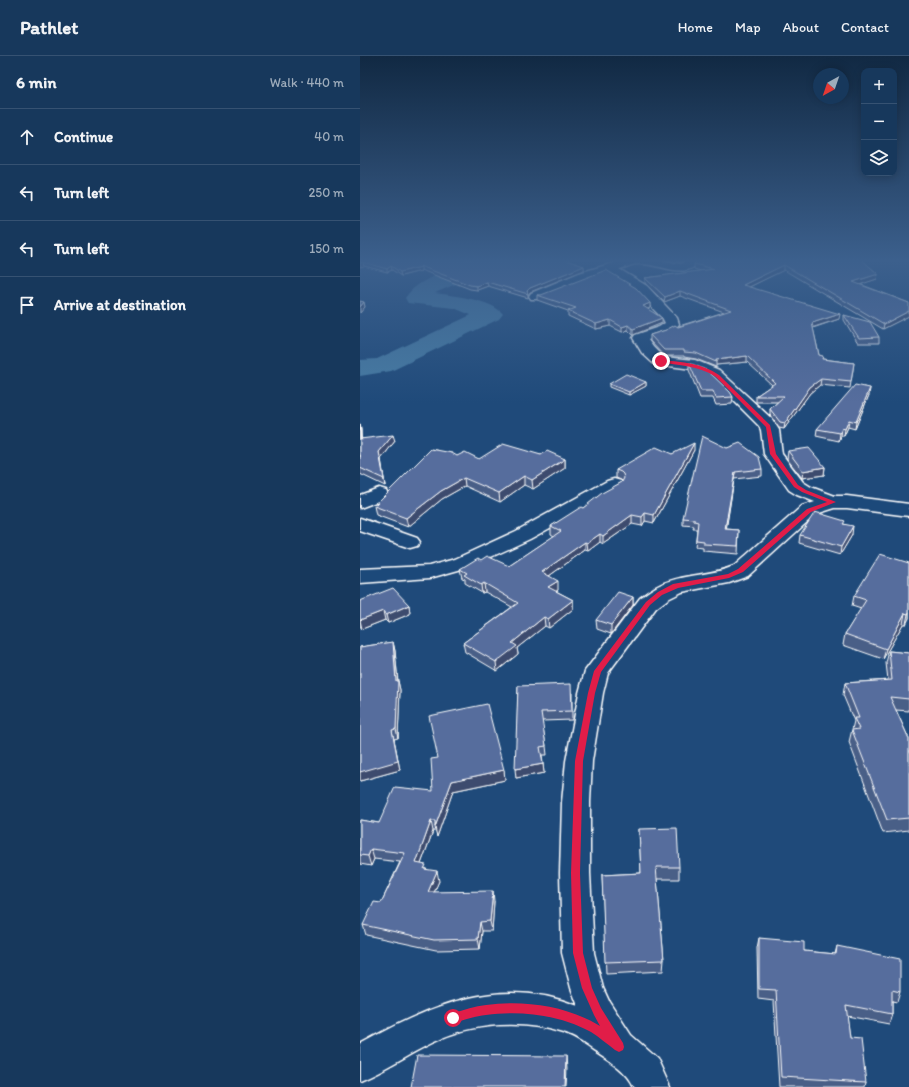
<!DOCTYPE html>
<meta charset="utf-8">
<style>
:root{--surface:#17385c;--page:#203f62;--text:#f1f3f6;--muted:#9eacbb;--line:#365272}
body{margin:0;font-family:Itim,sans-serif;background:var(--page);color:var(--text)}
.controls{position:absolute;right:12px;top:12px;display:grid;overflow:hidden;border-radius:8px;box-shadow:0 2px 10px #0003}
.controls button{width:36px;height:36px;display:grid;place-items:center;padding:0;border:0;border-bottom:1px solid var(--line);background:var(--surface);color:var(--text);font:20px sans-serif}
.compass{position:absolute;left:453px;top:12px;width:36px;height:36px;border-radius:50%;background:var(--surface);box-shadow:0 2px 10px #0003;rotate:220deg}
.stop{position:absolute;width:12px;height:12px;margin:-9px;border:3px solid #e11d48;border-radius:50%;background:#fff}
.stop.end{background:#e11d48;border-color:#fff;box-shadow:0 1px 4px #0008}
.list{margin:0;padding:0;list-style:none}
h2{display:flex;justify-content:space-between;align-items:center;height:52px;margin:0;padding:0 16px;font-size:17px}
h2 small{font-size:13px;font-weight:400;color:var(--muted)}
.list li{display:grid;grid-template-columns:26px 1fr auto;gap:12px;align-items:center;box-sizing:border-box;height:56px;padding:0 16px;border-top:1px solid var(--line)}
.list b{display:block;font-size:15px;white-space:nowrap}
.list em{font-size:13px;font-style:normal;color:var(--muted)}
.icon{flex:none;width:22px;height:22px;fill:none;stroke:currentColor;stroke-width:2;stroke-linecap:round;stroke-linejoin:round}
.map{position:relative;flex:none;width:549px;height:1031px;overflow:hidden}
header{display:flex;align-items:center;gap:24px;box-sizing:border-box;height:56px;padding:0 20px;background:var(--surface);border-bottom:1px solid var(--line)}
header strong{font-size:19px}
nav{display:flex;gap:22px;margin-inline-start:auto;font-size:14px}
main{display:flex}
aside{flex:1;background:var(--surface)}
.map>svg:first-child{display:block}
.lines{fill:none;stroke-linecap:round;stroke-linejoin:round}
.river{fill:#477ca4;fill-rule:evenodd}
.minor-casing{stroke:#fff;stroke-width:3}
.minor{fill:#1f4a7a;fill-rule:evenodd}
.wall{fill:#4a5e87;stroke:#fff}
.shaded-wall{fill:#3c4c6e;stroke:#fff}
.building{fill:#566d9d;stroke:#fff}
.route{fill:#e11d48}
</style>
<header>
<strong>Pathlet</strong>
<nav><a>Home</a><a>Map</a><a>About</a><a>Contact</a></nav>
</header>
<main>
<aside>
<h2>6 min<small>Walk · 440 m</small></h2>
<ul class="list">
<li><svg class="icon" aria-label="ahead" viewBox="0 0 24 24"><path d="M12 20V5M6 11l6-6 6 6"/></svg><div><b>Continue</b></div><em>40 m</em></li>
<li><svg class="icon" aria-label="left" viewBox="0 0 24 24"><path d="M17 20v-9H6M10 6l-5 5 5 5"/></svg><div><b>Turn left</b></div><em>250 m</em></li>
<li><svg class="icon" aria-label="left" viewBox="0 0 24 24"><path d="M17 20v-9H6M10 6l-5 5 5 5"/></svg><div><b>Turn left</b></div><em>150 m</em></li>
<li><svg class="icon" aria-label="arrive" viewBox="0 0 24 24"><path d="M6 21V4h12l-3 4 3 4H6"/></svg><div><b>Arrive at destination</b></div></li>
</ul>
</aside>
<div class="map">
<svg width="549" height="1031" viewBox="0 0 549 1031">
<rect width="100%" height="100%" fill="#1f4a7a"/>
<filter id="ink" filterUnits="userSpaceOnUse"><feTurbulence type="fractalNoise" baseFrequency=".025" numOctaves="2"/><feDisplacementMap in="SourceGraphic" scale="8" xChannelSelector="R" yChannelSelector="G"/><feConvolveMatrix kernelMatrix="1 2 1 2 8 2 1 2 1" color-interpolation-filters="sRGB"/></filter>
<g filter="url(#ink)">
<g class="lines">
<path class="river" d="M 140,203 L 176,203 L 173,207 L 103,225 L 75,237 C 91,239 133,244 143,258 L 139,263 L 31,315 L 0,320 L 0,304 L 17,303 L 111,259 L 94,252 L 48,247 L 45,242 C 63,215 110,210 140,203 Z"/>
<defs>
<g id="minor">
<path d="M 267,203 L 293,203 L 321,208 L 328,203 L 342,203 C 325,227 300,206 277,208 C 272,208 265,212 259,213 L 287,230 L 317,262 L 319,268 C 312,278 299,280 288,284 L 293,291 L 303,301 L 335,304 L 359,314 L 412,363 L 419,374 L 422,398 L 443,426 L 451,431 L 475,440 L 487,440 L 549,448 L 549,460 L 487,452 L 475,452 L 456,458 L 388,520 L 369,527 L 322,536 L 308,543 L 296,552 L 248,617 L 243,637 L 232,705 L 230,746 L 230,817 L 234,897 L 243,932 L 249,945 L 271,979 L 297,1002 L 310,1031 L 274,1031 C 268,1015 246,1002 232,993 C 223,987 214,980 203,977 C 161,963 112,967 73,986 C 48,998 25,1014 0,1024 L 0,988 C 69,950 140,918 218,950 L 211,932 L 202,897 L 200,817 L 202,746 L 206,705 L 219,637 L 225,615 L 280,542 C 289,535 299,528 310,525 C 331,518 353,519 374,510 L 442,450 L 455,446 L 437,439 L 429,434 L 404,398 L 401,374 L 399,370 L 349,320 L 332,313 L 294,308 L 282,297 L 273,282 L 275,279 L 299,271 L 305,267 L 303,263 L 277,236 L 248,217 L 229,223 L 181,243 L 171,243 L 169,240 L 171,237 L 219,217 Z"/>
<polygon points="254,423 261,425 263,429 261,433 170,483 109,511 70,522 0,527 0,513 69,510 95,503 156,475 247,425"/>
<polygon points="19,432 26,434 28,438 26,442 0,452 0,439"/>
<polygon points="0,462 57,482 60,486 57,490 50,492 0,475"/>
</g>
</defs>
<use href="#minor" class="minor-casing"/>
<use href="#minor" class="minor"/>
</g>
<g class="wall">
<polygon points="0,203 224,210 224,214 170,236 168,239 168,242 128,230 117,234 110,233 61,214 61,215 41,220 32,214 27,216 4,210"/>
<polygon points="307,203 326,203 321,206 307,204"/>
<polygon points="501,203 518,218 517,223 500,228 549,247 523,273 424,214 389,231 479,263 453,272 459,299 463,303 494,307 490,332 460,329 450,337 424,373 419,372 410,359 410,353 418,346 396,346 396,340 412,329 387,306 356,309 356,311 336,303 324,301 324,300 304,300 290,285 290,279 364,256 320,240 304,246 285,227 285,222 341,215 334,213 334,208"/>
<polygon points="177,239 290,247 290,252 288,253 302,267 273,279 268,274 262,276 250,270 236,273 208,260 208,255 177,244"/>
<polygon points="484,259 519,281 519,287 498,287 484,264"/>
<polygon points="329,307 373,341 372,348 356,349 353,342 340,342 329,314"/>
<polygon points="286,326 286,330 269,339 249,331 249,328"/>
<polygon points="510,332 509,339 495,373 488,371 484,380 481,380 479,385 456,380 457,373"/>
<polygon points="0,368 1,374 1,383 35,385 21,403 25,430 0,418"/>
<polygon points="367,392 402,413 402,420 374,423 366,473 379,474 378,498 343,495 343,492 335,491 337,473 333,473 334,470 323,469 323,462"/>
<polygon points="334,394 294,467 285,465 282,470 272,468 243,488 240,486 228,495 225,494 189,520 198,534 196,535 213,544 213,553 189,572 185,570 157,592 158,598 137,615 105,596 103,587 152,551 125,536 122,537 105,527 105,523 102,522 100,513 121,504 149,510 194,480 191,478 191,470 223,452 262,426 262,425 261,424 256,422 256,414 312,398"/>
<polygon points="428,395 465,411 464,419 442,422 427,403"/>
<polygon points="181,399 205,403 205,412 173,433 164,429 140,446 105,430 82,443 48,471 16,459 14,450 97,400 119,403"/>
<polygon points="485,468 492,479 480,499 439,487 440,479"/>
<polygon points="549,507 549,562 546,568 543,568 523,603 483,589 485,578 501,553 492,550 494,540"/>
<polygon points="273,541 273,549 251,578 237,573 236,564"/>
<polygon points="0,545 49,549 50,558 28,567 25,564 2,573 0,570"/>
<polygon points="33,586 35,595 38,625 40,634 38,682 34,683 40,714 0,725 0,591"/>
<polygon points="529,595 549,597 549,655 536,654 549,683 549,774 523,777 489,686 494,665 483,639 485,627 528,624 526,607"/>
<polygon points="158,630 212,637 212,664 182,665 186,690 187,699 182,699 184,717 156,722"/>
<polygon points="144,714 145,724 93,735 77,781 76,775 73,775 61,808 79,825 74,836 134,845 132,875 122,875 120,893 76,894 6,879 3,869 21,847 40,806 14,803 11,810 0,808 0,764 19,767 73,735"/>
<polygon points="279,773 319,811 319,823 297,823 304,904 303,915 246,918 242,819 281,817"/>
<polygon points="399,882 444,895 475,898 477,890 540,936 537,946 532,945 532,958 529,968 487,960 490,982 506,1026 505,1031 419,1031 414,945 398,943 397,892"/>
</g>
<g class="shaded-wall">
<polygon points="321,203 326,203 321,206"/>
<polygon points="3,206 4,210 0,211 0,207"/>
<polygon points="424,209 424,214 383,234 383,229"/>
<polygon points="31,210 32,214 27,216 27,213"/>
<polygon points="224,210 224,214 170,236 168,239 167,235 170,232"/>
<polygon points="61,211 61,215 41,220 40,216"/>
<polygon points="518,218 517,223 493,231 493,226"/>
<polygon points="127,226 128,230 117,234 117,230"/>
<polygon points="320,235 320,240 304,246 305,241"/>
<polygon points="4,246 5,251 0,257 0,251"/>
<polygon points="290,247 290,252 283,255 283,250"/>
<polygon points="549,255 549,260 523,273 524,268"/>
<polygon points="480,258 479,263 451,272 452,267"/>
<polygon points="302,262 302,267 273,279 273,273"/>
<polygon points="250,264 250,270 236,273 236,268"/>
<polygon points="268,269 268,274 262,276 262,271"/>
<polygon points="387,300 387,306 356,309 356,304"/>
<polygon points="461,323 460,329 450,337 424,373 425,367 450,331"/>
<polygon points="286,326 286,330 269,339 269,336"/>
<polygon points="510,332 509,339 495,373 496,366"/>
<polygon points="489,364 488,371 484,380 485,373"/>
<polygon points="0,368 1,374 2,390 0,383"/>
<polygon points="482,372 481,380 479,385 480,377"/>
<polygon points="33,379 35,385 21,403 25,430 19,396"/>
<polygon points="334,387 334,394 294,467 294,459"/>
<polygon points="205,403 205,412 173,433 172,424"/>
<polygon points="465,411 464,419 442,422 443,415"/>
<polygon points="375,416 374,423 365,481 365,473"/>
<polygon points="164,420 164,429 140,446 139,437"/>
<polygon points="104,422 105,430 82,443 48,471 46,462 81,435"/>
<polygon points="285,457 285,465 282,470 282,461"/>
<polygon points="272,459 272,468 243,488 243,480"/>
<polygon points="493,470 492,479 480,499 481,491"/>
<polygon points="240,478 240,486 228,495 227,487"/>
<polygon points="225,486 225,494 182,525 182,516"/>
<polygon points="198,525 198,534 189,540 188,531"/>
<polygon points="124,527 125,536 122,537 121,529"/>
<polygon points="273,541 273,549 251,578 251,569"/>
<polygon points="213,544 213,553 189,572 188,563"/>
<polygon points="49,549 50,558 28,567 26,559"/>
<polygon points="23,555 25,564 2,573 0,564"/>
<polygon points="549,556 549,562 546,568 548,558"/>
<polygon points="545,557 543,568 523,603 526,593"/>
<polygon points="184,561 185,570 157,592 158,598 137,615 136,606 152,587"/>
<polygon points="33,586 35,595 38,627 38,625 40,634 38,682 36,673 36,625"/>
<polygon points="32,674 40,714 0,725 0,716"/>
<polygon points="183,708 184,717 156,722 155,713"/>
<polygon points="144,714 145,724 93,735 77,781 75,771 92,725"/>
<polygon points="71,765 73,775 58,816 56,807"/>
<polygon points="11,793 14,803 11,810 8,800"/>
<polygon points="77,815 79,825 70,846 68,836"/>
<polygon points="133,835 134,845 132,875 130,865"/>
<polygon points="120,866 122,875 120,893 118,883"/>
<polygon points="206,1000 207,1013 206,1031 205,1031"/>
</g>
<g class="building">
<polygon points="0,203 203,203 224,210 170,232 167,235 168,238 127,226 117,230 110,229 60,210 61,211 40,216 31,210 27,213 3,206 0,207"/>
<polygon points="339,203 501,203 518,218 493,226 549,247 549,255 524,268 424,209 383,229 480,258 452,267 459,299 463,300 462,303 494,307 491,326 461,323 450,331 425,367 420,366 410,353 424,340 396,340 415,327 387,300 356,304 356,306 336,297 324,296 324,294 304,294 290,279 306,274 315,269 318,271 371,254 320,235 305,241 285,222 354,213 334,208"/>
<polygon points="246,214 276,232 290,247 283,250 302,262 273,273 268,269 262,271 250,264 236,268 208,255 216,252 177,239 181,239"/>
<polygon points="0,245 4,246 0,251"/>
<polygon points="484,259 510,266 519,281 499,282"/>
<polygon points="329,307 348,315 370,336 373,341 356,342 353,335 341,335"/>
<polygon points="266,318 286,326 269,336 249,328"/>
<polygon points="495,329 510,332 496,366 489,364 485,373 482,372 480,377 457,373"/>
<polygon points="0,368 0,383 33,379 19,396 24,423 0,412 0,400 1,400 0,400"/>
<polygon points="342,380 367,392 380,387 399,401 402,413 375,416 365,473 379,474 378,490 344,488 344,485 336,484 338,466 334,465 334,463 323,462"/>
<polygon points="334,387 294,459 285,457 282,461 272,459 243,480 240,478 227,487 225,486 182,516 198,525 188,531 213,544 188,563 184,561 152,587 157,590 136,606 103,587 158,547 124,527 121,529 104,519 107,517 100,513 118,502 121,504 127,500 149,510 201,475 191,470 221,451 223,452 242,437 262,426 264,422 263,418 261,416 256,414 296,391 312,398"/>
<polygon points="143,388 181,399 187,395 205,403 172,424 164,420 139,437 104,422 81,435 46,462 14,450 71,393 92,397 97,400 105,396 119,403"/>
<polygon points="449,392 465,411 443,415 428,395"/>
<polygon points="455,456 485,465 483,468 493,470 481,491 440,479"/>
<polygon points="520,498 549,507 549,556 548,558 545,557 526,593 485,578 506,544 494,540"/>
<polygon points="33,532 49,549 26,559 23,555 0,564 0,545"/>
<polygon points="258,536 273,541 251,569 236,564"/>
<polygon points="33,586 36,625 38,625 36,673 32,674 38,705 0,716 0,591"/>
<polygon points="529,595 549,597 549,643 530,641 549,683 549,762 527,764 492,674 499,673 494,662 499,662 485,627 532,624"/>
<polygon points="211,628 212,655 181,656 186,690 180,691 183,708 155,713 158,630"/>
<polygon points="127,648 144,714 92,725 75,771 75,765 71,765 56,807 66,809 64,813 77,815 68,836 133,835 130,865 120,866 118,883 74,884 3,869 14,846 21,847 45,797 11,793 8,800 0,799 0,764 19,767 35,731 73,735 71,703 78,702 69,660"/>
<polygon points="317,772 319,811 296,811 304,904 245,906 242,819 281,817 279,773"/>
<polygon points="399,882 444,886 444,895 476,898 477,890 540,903 540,936 532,934 532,958 486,949 490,982 501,983 506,1026 421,1021 416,934 399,933"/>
<polygon points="57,999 206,1000 205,1031 51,1031"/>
</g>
</g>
<linearGradient id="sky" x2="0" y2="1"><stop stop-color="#112943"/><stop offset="0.59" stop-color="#3c608d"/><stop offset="1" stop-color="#3c608d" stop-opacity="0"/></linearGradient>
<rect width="549" height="347" fill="url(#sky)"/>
<path class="route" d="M 301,304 C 322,306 342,307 359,319 L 410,369 L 416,398 L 438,429 L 446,434 L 476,446 L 451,456 L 383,516 L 369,522 L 318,532 L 302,539 L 290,549 L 241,616 L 235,637 L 223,705 L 220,817 L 223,897 L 232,932 L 241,952 L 263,987 L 264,991 L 263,994 L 259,996 L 255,994 C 247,988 239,981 231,976 C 200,959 161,954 126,959 C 115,960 104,964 93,967 L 89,965 L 88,962 L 89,958 L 93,957 C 104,954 115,950 126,949 C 165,944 207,950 240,970 L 234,959 L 222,932 L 213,897 L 211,817 L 215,705 L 228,637 L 234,615 L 286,546 L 298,536 L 313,528 L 368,518 L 378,513 L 447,453 L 467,446 L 442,436 L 434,431 L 410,398 L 406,371 L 356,321 C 338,309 319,310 299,306 Z"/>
</svg>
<div class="controls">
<button>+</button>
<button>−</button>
<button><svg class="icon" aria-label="layers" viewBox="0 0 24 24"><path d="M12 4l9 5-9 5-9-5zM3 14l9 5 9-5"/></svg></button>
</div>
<svg class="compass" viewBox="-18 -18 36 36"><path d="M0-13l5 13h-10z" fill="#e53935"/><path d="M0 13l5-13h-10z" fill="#9eacbb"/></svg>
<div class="stop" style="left:93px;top:962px"></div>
<div class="stop end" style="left:301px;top:305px"></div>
</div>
</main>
